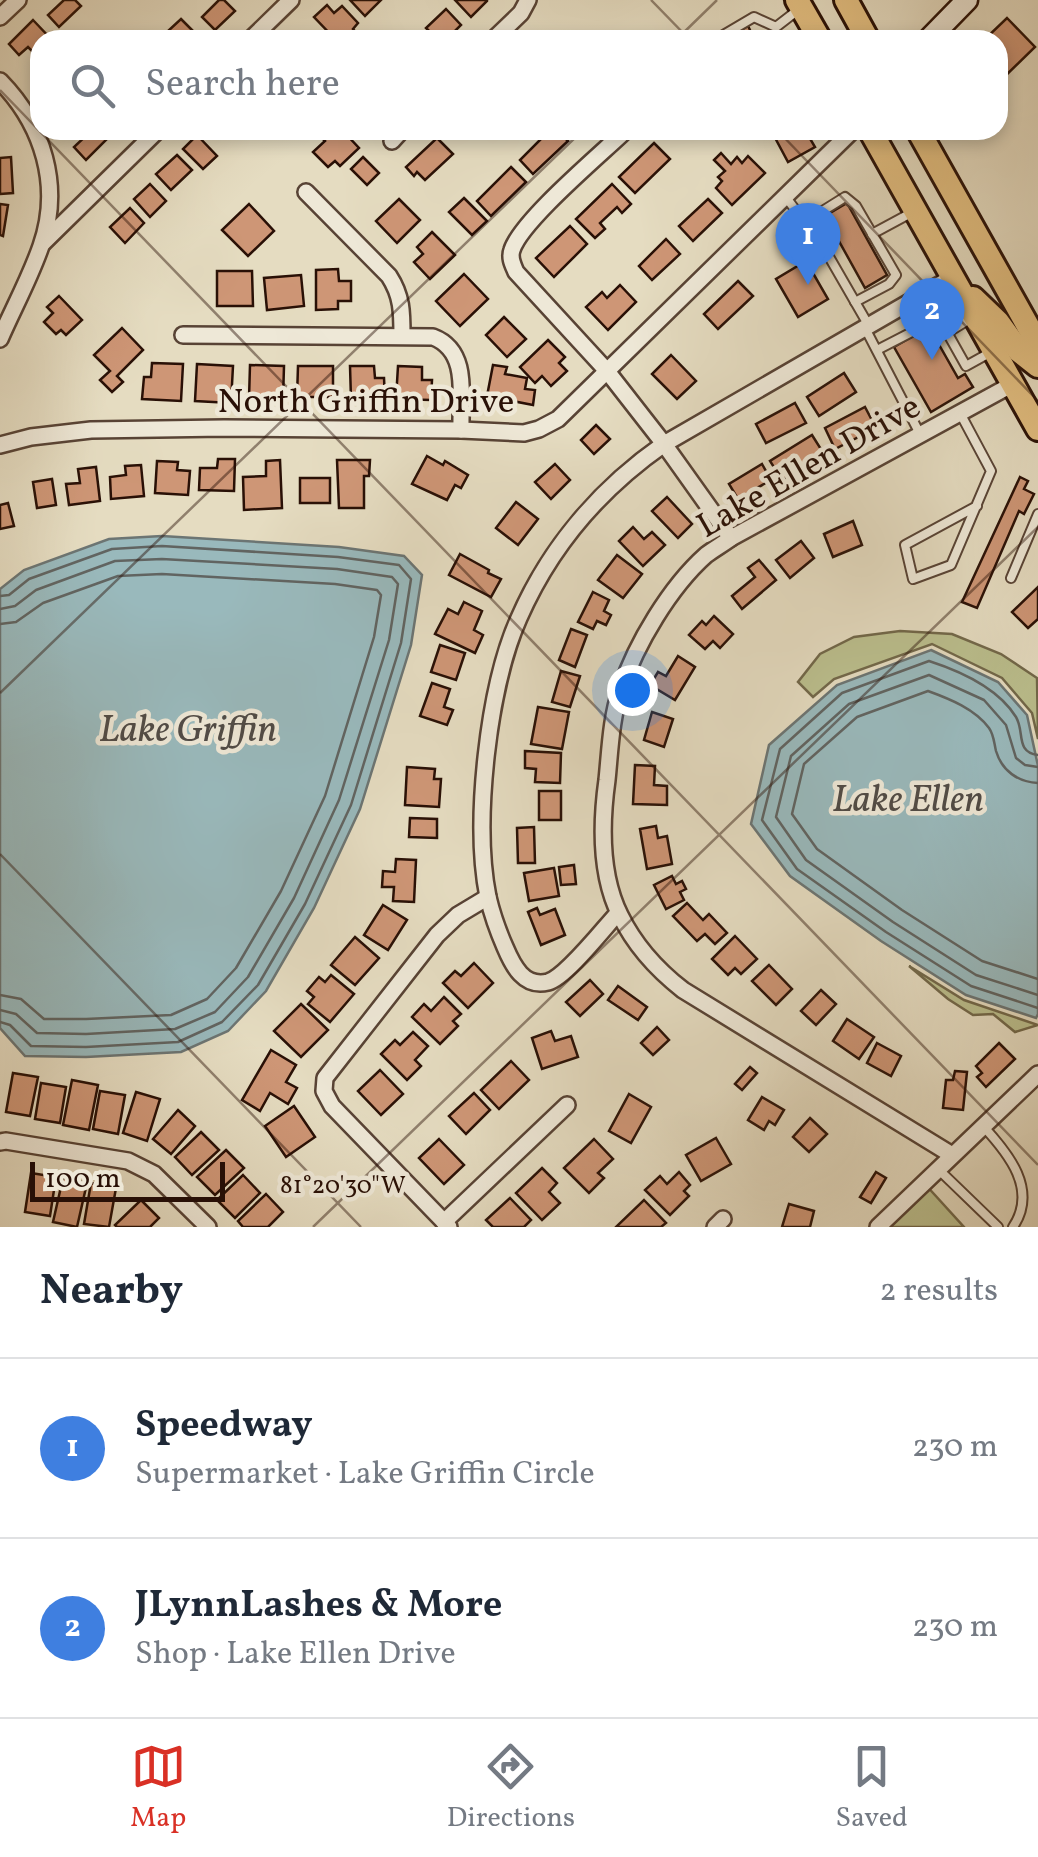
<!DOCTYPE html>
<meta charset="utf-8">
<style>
:root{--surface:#fff;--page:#f2f2f3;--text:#1f2937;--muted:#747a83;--line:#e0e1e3;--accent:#d93025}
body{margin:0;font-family:Vollkorn,serif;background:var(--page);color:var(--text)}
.scale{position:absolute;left:30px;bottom:25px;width:195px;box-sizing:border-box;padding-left:10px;border:5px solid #291006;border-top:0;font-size:28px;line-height:35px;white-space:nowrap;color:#291006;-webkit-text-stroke:8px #eee8d7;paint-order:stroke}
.you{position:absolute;left:632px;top:690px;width:35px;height:35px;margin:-25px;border:8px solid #fff;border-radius:50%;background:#1a73e8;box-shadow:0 0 0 15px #1a73e833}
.badge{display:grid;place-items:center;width:65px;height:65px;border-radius:50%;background:var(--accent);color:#fff;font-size:32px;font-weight:700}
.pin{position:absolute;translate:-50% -82px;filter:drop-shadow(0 2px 5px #0008)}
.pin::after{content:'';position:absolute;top:52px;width:35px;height:30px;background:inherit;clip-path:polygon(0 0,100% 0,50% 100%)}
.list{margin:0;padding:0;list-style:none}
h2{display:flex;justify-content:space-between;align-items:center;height:130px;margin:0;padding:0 40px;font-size:42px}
h2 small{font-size:32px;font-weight:400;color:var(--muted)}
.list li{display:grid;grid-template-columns:65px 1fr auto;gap:30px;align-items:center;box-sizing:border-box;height:180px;padding:0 40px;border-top:2px solid var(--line)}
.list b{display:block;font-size:38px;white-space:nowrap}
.list p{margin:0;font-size:32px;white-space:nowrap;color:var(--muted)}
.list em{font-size:32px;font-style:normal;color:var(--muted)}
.icon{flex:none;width:55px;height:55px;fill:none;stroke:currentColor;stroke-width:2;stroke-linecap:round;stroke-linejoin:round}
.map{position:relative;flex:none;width:1038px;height:1227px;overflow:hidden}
.search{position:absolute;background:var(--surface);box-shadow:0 5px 15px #0003;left:30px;right:30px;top:30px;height:110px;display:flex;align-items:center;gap:25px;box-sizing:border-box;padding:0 35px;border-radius:30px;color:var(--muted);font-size:38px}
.sheet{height:490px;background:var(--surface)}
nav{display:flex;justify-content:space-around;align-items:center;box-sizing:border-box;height:140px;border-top:2px solid var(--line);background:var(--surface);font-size:28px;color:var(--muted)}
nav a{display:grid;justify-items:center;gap:5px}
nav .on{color:var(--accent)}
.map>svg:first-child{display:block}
.green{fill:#bbbf8e;stroke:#72684a;stroke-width:2.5}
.water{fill:#99b9bc;stroke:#6c7573;stroke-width:2.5}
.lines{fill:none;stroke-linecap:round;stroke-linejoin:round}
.shore{stroke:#616461;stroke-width:2.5}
.building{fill:#ce9676;stroke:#291006;stroke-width:2.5}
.lane-casing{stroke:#584335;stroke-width:12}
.street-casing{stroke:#584335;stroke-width:20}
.secondary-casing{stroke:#291006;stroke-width:25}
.primary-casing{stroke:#291006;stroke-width:28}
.lane{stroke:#eee8d7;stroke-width:8}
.street{stroke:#eee8d7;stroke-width:15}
.secondary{stroke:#eee8d7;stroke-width:20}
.primary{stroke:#e2be80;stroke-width:22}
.ticks{fill:none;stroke:#291006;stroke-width:2.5;stroke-opacity:0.45}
.labels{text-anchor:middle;stroke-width:9;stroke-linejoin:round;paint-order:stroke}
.street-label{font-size:35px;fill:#291006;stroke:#eee8d7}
.water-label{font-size:38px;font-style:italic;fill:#504b46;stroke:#eee8d7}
.ticks-label{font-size:25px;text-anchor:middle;fill:#291006;stroke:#eee8d7;stroke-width:9;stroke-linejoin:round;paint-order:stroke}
</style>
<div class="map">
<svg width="1038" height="1227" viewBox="0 0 1038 1227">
<rect width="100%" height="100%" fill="#e5dcc1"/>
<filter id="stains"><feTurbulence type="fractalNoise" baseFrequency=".002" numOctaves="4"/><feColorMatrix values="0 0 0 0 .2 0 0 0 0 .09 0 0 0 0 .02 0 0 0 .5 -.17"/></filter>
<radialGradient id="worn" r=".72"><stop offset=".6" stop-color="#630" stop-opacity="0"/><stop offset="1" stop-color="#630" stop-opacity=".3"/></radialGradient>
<g class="green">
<polygon points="900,631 952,634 1001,654 1037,678 1038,739 1032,713 1002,678 932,644 834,679 813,697 798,682 820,654 854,637"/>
<polygon points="909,966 964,1000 1038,1025 1015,1032 993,1014 973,1015 948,999"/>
<polygon points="924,1183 964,1227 878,1227"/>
</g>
<g class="water">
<polygon points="162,536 339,547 404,556 422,575 411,645 360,809 314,908 266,991 228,1031 181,1052 86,1057 25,1056 0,1028 0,589 24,570 109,539"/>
<polygon points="931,650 998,682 1027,715 1038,766 1038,1014 1036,1018 966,995 881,941 790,876 751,824 769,745 837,685"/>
</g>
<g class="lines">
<g class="shore">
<polyline points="0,596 9,595 29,579 112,549 162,546 338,557 399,565 411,579 401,643 351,805 305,904 258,985 222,1022 178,1042 86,1047 31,1046 10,1025 0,1022"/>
<polyline points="0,609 15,606 36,590 115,561 162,559 337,569 392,577 398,584 389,640 339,800 294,898 248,977 215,1012 175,1029 86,1034 37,1033 16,1014 0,1010"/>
<polyline points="0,624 16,622 43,603 118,576 162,574 335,584 377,590 381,595 374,637 325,796 281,891 236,968 207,999 171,1015 86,1019 44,1019 21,999 0,995"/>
<path d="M 1038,755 C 1015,752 1025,732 1016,717 C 998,688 960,671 929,661 L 842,693 L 780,749 L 762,820 L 797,869 L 886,932 L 971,986 L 1038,1008"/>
<polyline points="1038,767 1025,765 1016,758 1006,725 984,700 929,675 849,704 791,756 776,817 806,860 893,922 976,975 1038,995"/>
<path d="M 1038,783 C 1018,782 1002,771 996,751 C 994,743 994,735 989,728 C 975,709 950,699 928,691 L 857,717 L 804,764 L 792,814 L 817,849 L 902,910 L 982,961 L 1038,979"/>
</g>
</g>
<g class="building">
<polygon points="64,0 75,0 81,6 59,27 48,15"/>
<polygon points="219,0 224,0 235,11 215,30 202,17"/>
<polygon points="350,0 381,0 365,16"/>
<polygon points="455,0 487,0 487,1 471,17"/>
<polygon points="327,5 334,13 342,6 358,23 353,29 359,36 355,40 336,40 314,17"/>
<polygon points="446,9 461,25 446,40 438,40 426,28"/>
<polygon points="1007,18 1035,47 998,83 998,40 984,40"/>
<polygon points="181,19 202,40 177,40 168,31"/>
<polygon points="33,20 51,39 40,40 40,49 35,54 28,47 19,55 9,44"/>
<polygon points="748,26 755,40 723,40"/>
<polygon points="92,130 97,130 106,140 86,160 74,147"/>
<polygon points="322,130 342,130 359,148 340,166 335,161 328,167 313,152 325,141 318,134"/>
<polygon points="538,130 557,130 568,141 533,174 520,160 542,138 536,132"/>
<polygon points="779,130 805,130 815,147 788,162 773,134"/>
<polygon points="197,135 217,156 203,169 183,149"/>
<polygon points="437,138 453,154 425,180 417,172 414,176 406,167"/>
<polygon points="654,143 670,159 635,193 619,177"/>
<polygon points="721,153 731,164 737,157 742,163 748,156 765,173 732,205 716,188 722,181 718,177 725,171 714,160"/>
<polygon points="177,155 192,170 171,190 156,174"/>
<polygon points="11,157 13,193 0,194 0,158"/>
<polygon points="363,157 379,173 367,185 351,169"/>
<polygon points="511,167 526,182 491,216 477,201"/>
<polygon points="150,184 166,201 150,217 134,199"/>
<polygon points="612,184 631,204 622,213 617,207 600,223 605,229 595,238 576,219"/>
<polygon points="464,198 487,221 472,235 449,212"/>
<polygon points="399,199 420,220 397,243 376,221"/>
<polygon points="708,199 722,213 693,241 679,226"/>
<polygon points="847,203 887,275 865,288 825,216"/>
<polygon points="0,204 8,205 3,236 0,235"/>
<polygon points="249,204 274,231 248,256 222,230"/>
<polygon points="130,208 144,223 125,243 110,227"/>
<polygon points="570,226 587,244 554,277 536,258"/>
<polygon points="432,232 455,255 430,279 414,262 423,254 417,247"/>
<polygon points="666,239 680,254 652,280 639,266"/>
<polygon points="806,261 828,299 798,317 776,279"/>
<polygon points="338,269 339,281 351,281 351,301 338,301 338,309 316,310 316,270"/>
<polygon points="217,271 252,271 253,306 217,306"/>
<polygon points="464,274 488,299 460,326 436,301"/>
<polygon points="301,275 304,306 267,310 264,278"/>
<polygon points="738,281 753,296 718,329 704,314"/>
<polygon points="620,285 636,302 608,330 586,307 602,292 607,298"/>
<polygon points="59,296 82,320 66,335 61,330 56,334 44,322 53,313 47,307"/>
<polygon points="504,317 526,339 507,357 486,335"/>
<polygon points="929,327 958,378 965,374 973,387 931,412 894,347"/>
<polygon points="122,328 143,350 117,376 123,382 112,392 100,380 110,371 94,355"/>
<polygon points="548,340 565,357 559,363 567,371 551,386 542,376 535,383 520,367"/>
<polygon points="671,355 696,381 677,399 652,374"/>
<polygon points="152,363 183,364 181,401 142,399 144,377 151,377"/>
<polygon points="197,364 233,366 231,403 195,401"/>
<polygon points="250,365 284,366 283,400 249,399"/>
<polygon points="493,365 507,367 505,374 527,378 525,389 535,390 533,405 487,396"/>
<polygon points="298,366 333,366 333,397 297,397"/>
<polygon points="350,366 374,366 375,378 384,378 385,399 351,399"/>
<polygon points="398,366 422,367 422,380 432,380 431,400 396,399"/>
<polygon points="844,373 856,392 819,416 807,397"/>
<polygon points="795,403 806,423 766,443 756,424"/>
<polygon points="865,407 876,428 835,449 825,428"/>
<polygon points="596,425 610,439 594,454 581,440"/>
<polygon points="812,435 824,454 782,480 770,461"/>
<polygon points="427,456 443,465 445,461 468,475 461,488 455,485 447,500 412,484"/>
<polygon points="218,459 235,459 234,491 199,490 200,468 217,468"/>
<polygon points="280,460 282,508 244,510 243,477 266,476 266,461"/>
<polygon points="337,460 370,460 369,476 364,476 364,508 339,508"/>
<polygon points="157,461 178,462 177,470 190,471 188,495 155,493"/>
<polygon points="555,464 570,480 551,499 535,482"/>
<polygon points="762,464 771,480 738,499 729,484"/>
<polygon points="141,465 144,496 111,499 110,477 126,475 125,466"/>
<polygon points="96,467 100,501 69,505 66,484 80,483 78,469"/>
<polygon points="1020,477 1028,481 1024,489 1034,494 1024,514 1019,511 977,608 962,602"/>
<rect x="300" y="478" width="30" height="25"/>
<polygon points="52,479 56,505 37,508 33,482"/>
<polygon points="667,497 692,524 678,538 652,511"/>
<polygon points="516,502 538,519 518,545 496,528"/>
<polygon points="8,503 14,526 0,529 0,505"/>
<polygon points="853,521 862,545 833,557 824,534"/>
<polygon points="633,527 644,539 652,532 665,545 643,566 619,541"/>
<polygon points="801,541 814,558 790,578 776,560"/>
<polygon points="460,554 489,570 488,573 501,579 491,597 449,575"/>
<polygon points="617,555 642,574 623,598 598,580"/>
<polygon points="759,560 776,580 742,609 732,596 755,577 748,568"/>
<polygon points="1038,587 1038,619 1028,628 1012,612"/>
<polygon points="593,592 609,600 604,611 611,615 606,625 597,621 593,629 578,622"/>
<polygon points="464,602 482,611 474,630 483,635 475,653 435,634 448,609 458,614"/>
<polygon points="714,616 733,634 720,648 713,641 705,649 689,635 702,621 706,625"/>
<polygon points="571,629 587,635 575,667 559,660"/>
<polygon points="440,645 465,653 456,680 431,672"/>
<polygon points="678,656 695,667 675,700 650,685 658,672 666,676"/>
<polygon points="561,671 580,676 570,707 552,702"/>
<polygon points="432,683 450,689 444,707 453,710 447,725 420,716"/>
<polygon points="538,707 569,712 562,749 531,744"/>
<polygon points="652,712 673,719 664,747 644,740"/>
<polygon points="525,751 561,753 560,783 535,782 536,769 525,768"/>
<polygon points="635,765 655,766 654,785 667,786 667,805 633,804"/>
<polygon points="407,767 435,769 434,779 441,779 439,807 405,805"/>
<rect x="539" y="791" width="22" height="29"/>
<polygon points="410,818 437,819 437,838 409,837"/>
<polygon points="656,826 658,838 667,836 672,864 647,869 640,829"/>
<polygon points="534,827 535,863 518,863 517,828"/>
<polygon points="396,859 416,860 414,902 393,901 394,887 382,887 383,871 395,872"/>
<polygon points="574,865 576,884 561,885 559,867"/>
<polygon points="554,868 559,896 529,901 524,873"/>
<polygon points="672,876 676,884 682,881 686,889 680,892 684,900 666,909 654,885"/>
<polygon points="687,903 703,920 709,914 727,933 715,944 705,934 697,941 673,916"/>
<polygon points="383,905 407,920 388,950 364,935"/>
<polygon points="537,908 540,915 555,909 565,935 541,945 528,912"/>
<polygon points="735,936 757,959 741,974 735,968 728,975 712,959"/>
<polygon points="355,937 379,958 355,985 331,965"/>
<polygon points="474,963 493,983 468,1008 443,983 455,971 461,976"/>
<polygon points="769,965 792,989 776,1005 752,981"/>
<polygon points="331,975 354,994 330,1022 308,1004 314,997 307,991 319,977 325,982"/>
<polygon points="590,980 603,994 580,1016 566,1002"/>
<polygon points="618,986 647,1007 638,1020 608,1000"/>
<polygon points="821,990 836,1004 816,1025 801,1011"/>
<polygon points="444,997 461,1014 453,1021 458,1026 440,1044 412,1017 424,1004 431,1011"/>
<polygon points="301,1004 328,1030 301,1057 274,1031"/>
<polygon points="847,1019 874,1037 859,1059 833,1041"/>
<polygon points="657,1027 669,1040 653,1055 641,1043"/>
<polygon points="551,1031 555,1041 571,1036 578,1057 542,1069 532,1038"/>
<polygon points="413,1032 428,1046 415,1060 421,1066 407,1080 381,1054 395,1040 400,1045"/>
<polygon points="877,1043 901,1056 891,1076 867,1063"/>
<polygon points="999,1043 1015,1059 986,1087 977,1077 982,1073 976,1066"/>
<polygon points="271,1050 296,1065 286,1082 297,1088 288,1104 270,1093 260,1111 242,1100"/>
<polygon points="511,1061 529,1080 499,1109 481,1090"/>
<polygon points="750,1067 757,1073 742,1090 735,1084"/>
<polygon points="380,1070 403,1094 381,1115 358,1091"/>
<polygon points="955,1071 967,1072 963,1110 943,1108 946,1080 953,1080"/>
<polygon points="13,1073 38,1077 30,1116 6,1112"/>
<polygon points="72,1080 98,1085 89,1130 63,1125"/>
<polygon points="41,1083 66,1087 60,1123 35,1119"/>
<polygon points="100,1091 125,1095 118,1134 93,1129"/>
<polygon points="136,1092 160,1099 147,1141 123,1133"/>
<polygon points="474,1093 490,1110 466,1134 449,1116"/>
<polygon points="629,1094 651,1107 631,1143 609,1131"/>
<polygon points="762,1097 784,1110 775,1125 769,1121 764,1130 748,1120"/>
<polygon points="294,1106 315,1137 286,1157 265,1126"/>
<polygon points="178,1110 195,1126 171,1154 153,1139"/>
<polygon points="810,1118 827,1134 809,1152 793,1137"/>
<polygon points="201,1132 219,1150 192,1175 175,1157"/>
<polygon points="716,1138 731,1164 701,1181 686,1155"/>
<polygon points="439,1139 464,1165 444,1184 419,1158"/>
<polygon points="594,1139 613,1159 598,1173 604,1178 589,1193 564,1168"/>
<polygon points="226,1150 244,1168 215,1195 197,1177"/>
<polygon points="542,1168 557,1183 549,1192 560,1203 542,1220 516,1193"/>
<polygon points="679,1172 690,1185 684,1191 689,1196 670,1215 645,1190 660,1176 667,1184"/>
<polygon points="876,1172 886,1178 871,1203 860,1197"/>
<polygon points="31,1173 56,1177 50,1216 25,1212"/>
<polygon points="243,1175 260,1193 235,1218 217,1200"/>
<polygon points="63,1178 87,1183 77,1227 53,1222"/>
<polygon points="91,1183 116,1188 109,1227 84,1224"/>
<polygon points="266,1194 283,1212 268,1227 243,1227 238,1221"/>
<polygon points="510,1198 531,1220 524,1227 493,1227 486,1220"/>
<polygon points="141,1200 159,1218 150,1227 117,1227 115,1225"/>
<polygon points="644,1200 666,1223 661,1227 616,1227"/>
<polygon points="789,1204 814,1211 810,1227 782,1227"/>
</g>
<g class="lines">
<defs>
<g id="lane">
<polyline points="715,40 754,17 776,27 798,10"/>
<polyline points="785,196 824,248 869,326"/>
<polyline points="805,222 845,197 856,206 896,275 889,284 855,302"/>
<polyline points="872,234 911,213"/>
<polyline points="865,328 920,434"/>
<polyline points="947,333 973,317"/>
<polyline points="877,350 939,318 966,366 993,351"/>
<polyline points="960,413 991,471 951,565 913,579 905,545 977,506"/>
<polyline points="1011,578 1038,514"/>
<path d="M 983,1126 C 1009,1154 1038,1190 1013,1227"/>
<polyline points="938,1169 998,1227"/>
</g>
<g id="street">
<polyline points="0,17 18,0"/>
<polyline points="250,40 291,0"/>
<polyline points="493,40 521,13 528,0"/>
<path d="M 0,81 C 43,125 62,186 41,246 C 30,278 13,309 0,339"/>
<path d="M 626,130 C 601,154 521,221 512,250 C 509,258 513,265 516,272 L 607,371 L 664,444 L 731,538"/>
<polyline points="392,141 402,130"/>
<path d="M 306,192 L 389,276 C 402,296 402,312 402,336"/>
<polyline points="43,243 158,130"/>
<path d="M 183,335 L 433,337 C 470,351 460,397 461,430"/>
<polyline points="0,445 31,437 91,430 224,428 461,430 524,433 539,429 558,419 853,130"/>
<path d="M 618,913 C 604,928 566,977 548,982 C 524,988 513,966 505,947 C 498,931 492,914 488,897 C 473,822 488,687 519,618 C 550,547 601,488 664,444 L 953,277"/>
<polyline points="0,1142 6,1141 128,1161 154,1174 208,1227"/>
<path d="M 952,1155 L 683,990 C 656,969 635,946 620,915 C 600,875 601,823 607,780 C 610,751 611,717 621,689 C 636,644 670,587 706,555 C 714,549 723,544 731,538 L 1013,384"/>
<polyline points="444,1222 567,1105"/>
<polyline points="449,1227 332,1106 324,1091 325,1078 437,935 458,915 488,897"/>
<polyline points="715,1227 723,1219"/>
<polyline points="878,1227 1038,1074"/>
</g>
<polyline id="secondary" points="928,40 967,0"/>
<g id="primary">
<polyline points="797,0 820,40"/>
<polyline points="846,0 868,40"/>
<polyline points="870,130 1038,429"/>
<polyline points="918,130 1038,344"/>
<polyline points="973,298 998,322 1019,351 1038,366"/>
</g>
</defs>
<use href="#lane" class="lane-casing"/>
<use href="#street" class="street-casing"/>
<use href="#secondary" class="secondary-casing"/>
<use href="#primary" class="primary-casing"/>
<use href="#lane" class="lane"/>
<use href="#street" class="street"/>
<use href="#secondary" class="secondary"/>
<use href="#primary" class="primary"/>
</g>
<path class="ticks" d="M 651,0 L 690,40M 676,40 L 717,0M 0,90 L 1038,1165M 777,130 L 1038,401M 0,693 L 583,130M 0,854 L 361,1227M 313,1227 L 1038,527"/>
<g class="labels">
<g class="street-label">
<text x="366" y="412">North Griffin Drive</text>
<text transform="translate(808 465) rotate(-30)" y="12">Lake Ellen Drive</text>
</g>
<g class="water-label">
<text x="188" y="741">Lake Griffin</text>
<text x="908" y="811">Lake Ellen</text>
</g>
</g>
<g class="ticks-label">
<text x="343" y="1193">81°20'30"W</text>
</g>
<rect width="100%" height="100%" filter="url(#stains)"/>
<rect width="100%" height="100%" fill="url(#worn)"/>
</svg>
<div class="scale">100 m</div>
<div class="you"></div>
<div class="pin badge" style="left:808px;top:285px;background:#3f7fe0">1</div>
<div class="pin badge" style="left:932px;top:360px;background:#3f7fe0">2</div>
<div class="search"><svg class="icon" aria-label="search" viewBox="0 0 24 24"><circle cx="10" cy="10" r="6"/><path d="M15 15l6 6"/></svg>Search here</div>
</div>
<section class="sheet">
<h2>Nearby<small>2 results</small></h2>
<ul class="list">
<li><span class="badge" style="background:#3f7fe0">1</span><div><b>Speedway</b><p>Supermarket · Lake Griffin Circle</p></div><em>230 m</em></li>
<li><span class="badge" style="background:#3f7fe0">2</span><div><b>JLynnLashes &amp; More</b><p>Shop · Lake Ellen Drive</p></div><em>230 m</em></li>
</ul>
</section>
<nav>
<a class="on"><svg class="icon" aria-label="map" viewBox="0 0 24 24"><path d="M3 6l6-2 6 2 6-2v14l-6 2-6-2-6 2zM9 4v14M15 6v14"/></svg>Map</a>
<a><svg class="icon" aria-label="directions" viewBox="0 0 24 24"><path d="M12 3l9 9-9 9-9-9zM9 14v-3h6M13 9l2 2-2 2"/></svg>Directions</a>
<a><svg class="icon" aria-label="saved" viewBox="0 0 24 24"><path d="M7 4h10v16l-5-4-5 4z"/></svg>Saved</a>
</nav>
